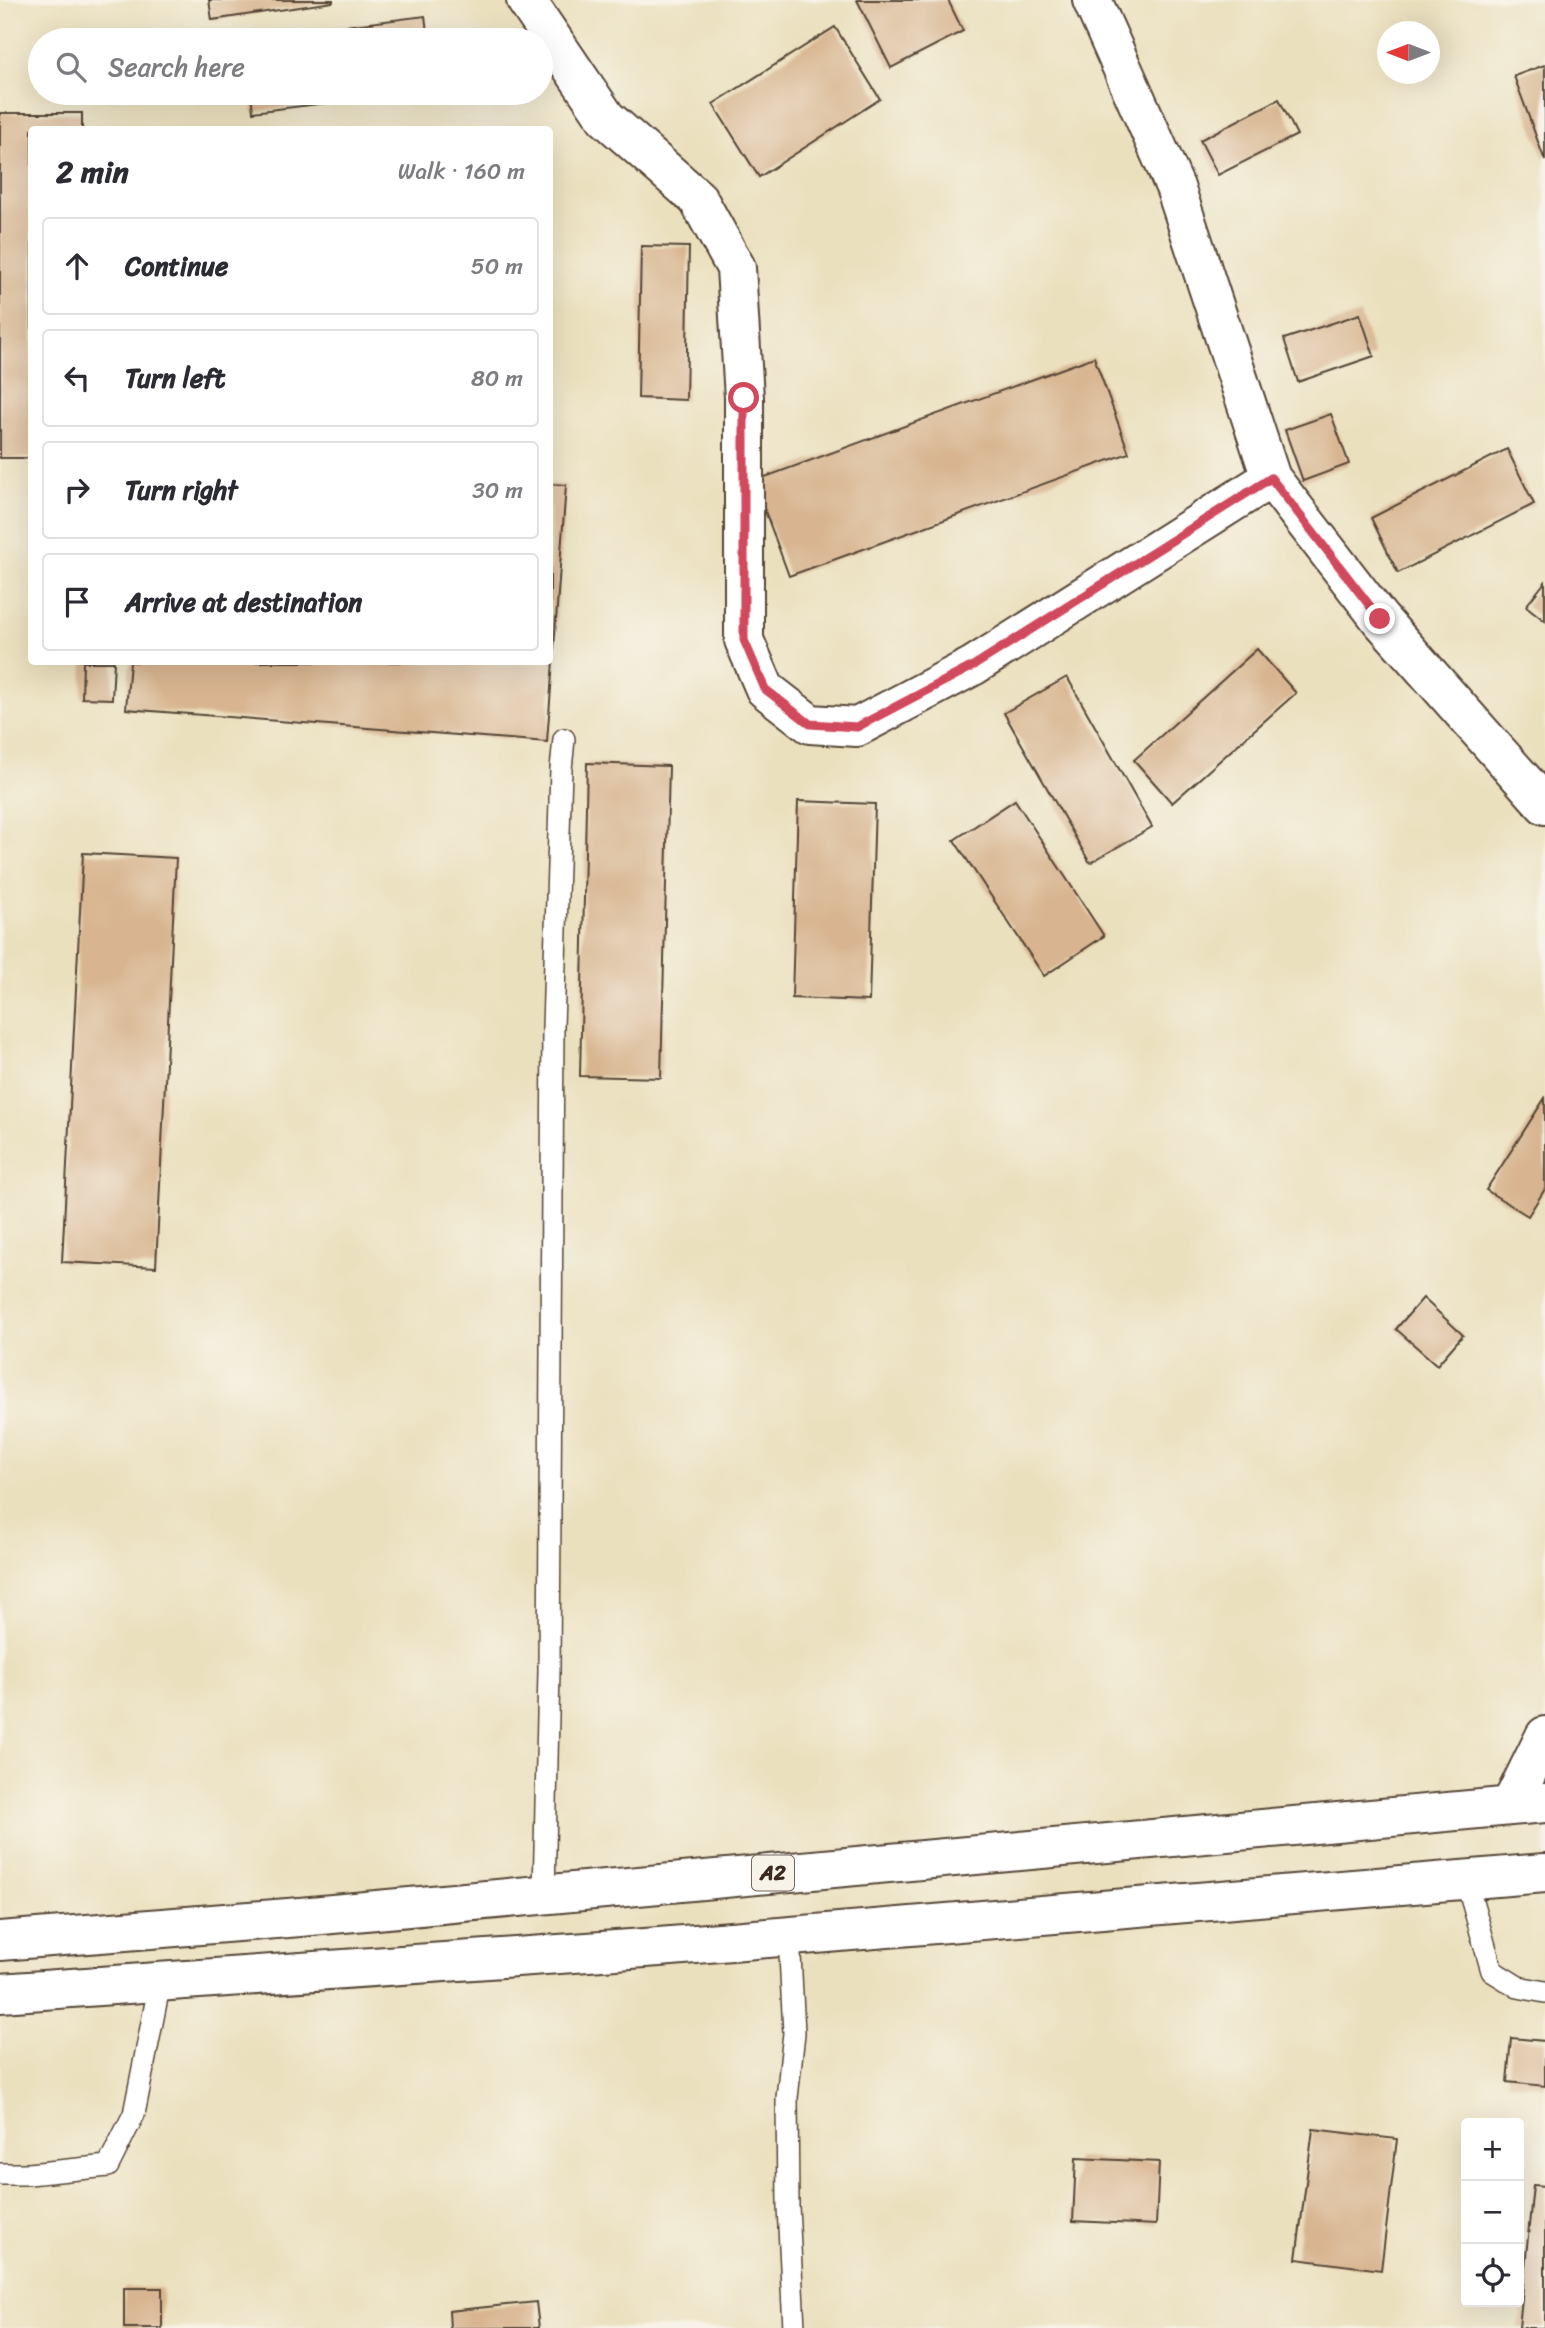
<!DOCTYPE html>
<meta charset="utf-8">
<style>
:root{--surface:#fff;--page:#f7f7f7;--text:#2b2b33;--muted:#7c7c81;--line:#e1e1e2}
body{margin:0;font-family:Sriracha,sans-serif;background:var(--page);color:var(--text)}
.controls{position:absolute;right:21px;bottom:21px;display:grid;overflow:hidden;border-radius:7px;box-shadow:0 7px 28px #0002}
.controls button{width:63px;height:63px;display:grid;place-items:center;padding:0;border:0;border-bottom:2px solid var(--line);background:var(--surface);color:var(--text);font:35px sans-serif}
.compass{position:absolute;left:1377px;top:21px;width:63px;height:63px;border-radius:50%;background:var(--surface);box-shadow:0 7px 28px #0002;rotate:270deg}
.stop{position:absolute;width:21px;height:21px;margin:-16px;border:5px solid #d1495b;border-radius:50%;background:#fff}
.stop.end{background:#d1495b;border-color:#fff;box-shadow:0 2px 7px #0008}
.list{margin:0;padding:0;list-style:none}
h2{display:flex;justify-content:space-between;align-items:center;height:91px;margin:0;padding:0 28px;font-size:30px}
h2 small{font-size:23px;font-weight:400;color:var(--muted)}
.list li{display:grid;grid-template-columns:46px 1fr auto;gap:21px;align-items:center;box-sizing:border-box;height:98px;margin:0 14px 14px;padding:0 14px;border:2px solid var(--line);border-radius:7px}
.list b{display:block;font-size:26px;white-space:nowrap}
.list em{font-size:23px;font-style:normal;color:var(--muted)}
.icon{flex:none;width:38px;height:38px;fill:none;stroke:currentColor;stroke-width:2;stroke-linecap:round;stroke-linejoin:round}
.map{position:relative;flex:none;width:1545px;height:2328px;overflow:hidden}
.search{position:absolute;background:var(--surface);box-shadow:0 7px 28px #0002;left:28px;top:28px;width:525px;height:77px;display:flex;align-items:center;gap:18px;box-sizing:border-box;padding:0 24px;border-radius:38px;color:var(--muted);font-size:26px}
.panel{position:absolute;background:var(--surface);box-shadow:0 7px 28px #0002;left:28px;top:126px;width:525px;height:539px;border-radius:7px}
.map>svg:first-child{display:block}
.building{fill:#d8b590}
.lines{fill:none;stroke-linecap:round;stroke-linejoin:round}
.lane-casing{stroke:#554536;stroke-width:24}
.street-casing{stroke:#554536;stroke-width:42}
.highway-casing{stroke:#554536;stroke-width:42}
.lane{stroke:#fff;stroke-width:21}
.street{stroke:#fff;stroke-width:38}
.highway{stroke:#fff;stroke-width:38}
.route{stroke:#d1495b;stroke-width:9}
.labels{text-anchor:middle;stroke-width:5;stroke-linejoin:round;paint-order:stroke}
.shield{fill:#f7f3e8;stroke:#73665b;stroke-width:2}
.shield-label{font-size:21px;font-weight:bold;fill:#3b2a1e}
</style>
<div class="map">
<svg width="1545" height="2328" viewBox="0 0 1545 2328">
<rect width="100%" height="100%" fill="#f7f3e8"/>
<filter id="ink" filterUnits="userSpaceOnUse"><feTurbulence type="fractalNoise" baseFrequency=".0143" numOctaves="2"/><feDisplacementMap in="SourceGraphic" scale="14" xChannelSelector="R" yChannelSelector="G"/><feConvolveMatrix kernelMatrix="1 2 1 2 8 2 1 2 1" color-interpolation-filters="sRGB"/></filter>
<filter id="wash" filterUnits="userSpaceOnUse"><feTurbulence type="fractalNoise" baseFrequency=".00686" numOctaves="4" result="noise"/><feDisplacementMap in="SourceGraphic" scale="28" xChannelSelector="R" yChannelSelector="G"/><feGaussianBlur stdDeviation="1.57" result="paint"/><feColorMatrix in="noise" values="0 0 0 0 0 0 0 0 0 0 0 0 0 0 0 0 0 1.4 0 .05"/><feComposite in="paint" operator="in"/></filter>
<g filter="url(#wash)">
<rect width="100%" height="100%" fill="#ebe0be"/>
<g id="blocks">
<g class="building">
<polygon points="209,0 333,0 333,2 212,20"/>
<polygon points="857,0 948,0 963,31 891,68"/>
<polygon points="425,16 428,40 241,40 241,39"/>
<polygon points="835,27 880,99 759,177 713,104"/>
<polygon points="1545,65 1545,161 1514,76"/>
<polygon points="251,93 400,93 400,94 253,112"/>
<polygon points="1279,99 1297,135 1218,175 1200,140"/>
<polygon points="0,113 82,113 82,130 32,130 32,458 0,458"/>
<polygon points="641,246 689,247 686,400 638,398"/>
<polygon points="1360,314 1374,356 1298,382 1284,339"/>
<polygon points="1094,357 1129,453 789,576 754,481"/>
<polygon points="1331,414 1349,464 1303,481 1285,430"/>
<polygon points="1507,449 1534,504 1398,573 1371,518"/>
<polygon points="550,484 566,485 547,742 126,709 130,662 550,662"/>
<polygon points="1545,582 1545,621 1526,606"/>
<polygon points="1257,649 1296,693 1172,803 1134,760"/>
<polygon points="83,662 114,662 112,699 82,698"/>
<polygon points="1067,677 1152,827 1090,863 1004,713"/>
<polygon points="587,763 669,766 661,1078 580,1076"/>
<polygon points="1015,800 1104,936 1044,976 954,840"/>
<polygon points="798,801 875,804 869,1001 792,998"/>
<polygon points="83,853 176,858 156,1267 62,1262"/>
<polygon points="1545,1098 1545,1189 1528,1216 1486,1190"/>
<polygon points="1423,1298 1463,1335 1437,1365 1396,1329"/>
<polygon points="1511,2038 1545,2041 1545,2086 1507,2082"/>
<polygon points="1313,2129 1397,2139 1381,2270 1296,2259"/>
<polygon points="1076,2158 1159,2162 1156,2225 1073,2221"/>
<polygon points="1533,2185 1545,2186 1545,2328 1519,2328"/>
<rect x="124" y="2288" width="38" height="40"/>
<polygon points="536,2302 539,2328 450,2328 449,2311"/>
</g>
</g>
</g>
<g filter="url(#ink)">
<use href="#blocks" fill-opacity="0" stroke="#554536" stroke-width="2"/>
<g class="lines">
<defs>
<g id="lane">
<polyline points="1466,1880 1492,1971 1518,1987 1545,1992"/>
<polyline points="544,1894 549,1671 553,1027 561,769 564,739"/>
<polyline points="789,1935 794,2033 787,2098 788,2206 794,2328"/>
<polyline points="0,2174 29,2174 108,2166 134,2114 160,1982"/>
</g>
<g id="street">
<polyline points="526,0 606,118 698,199 736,268 744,398 744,640 765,689 810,724 857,727 973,666 1271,478"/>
<polyline points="1092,0 1175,187 1271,478 1380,619 1545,805"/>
<polyline points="1511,1805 1545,1736"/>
</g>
<g id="highway">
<polyline points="0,1941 300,1917 1545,1803"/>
<polyline points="0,1993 659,1947 1545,1873"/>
</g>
</defs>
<use href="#lane" class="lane-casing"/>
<use href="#street" class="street-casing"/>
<use href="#highway" class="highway-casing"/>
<use href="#lane" class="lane"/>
<use href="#street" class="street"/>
<use href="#highway" class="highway"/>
</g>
</g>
<g class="lines" filter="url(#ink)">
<polyline class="route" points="744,398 744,640 765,689 810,724 857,727 973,666 1271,478 1380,619"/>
</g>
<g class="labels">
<rect class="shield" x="752" y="1855.5" width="42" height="35" rx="5"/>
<g class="shield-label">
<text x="773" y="1880">A2</text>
</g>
</g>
</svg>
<div class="controls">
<button>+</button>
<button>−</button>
<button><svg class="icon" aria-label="locate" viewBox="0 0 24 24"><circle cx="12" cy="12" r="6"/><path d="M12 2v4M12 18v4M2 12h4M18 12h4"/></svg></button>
</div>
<svg class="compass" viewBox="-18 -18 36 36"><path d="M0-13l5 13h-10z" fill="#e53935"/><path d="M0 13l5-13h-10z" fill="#7c7c81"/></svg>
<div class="stop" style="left:744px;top:398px"></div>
<div class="stop end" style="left:1380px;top:619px"></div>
<div class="search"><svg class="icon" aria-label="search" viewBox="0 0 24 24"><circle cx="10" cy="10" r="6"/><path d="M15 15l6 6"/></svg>Search here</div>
<section class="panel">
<h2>2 min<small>Walk · 160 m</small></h2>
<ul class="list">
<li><svg class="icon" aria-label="ahead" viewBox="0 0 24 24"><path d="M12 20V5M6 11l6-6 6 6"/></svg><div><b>Continue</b></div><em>50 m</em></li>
<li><svg class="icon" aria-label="left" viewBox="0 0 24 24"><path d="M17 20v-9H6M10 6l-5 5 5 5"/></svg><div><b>Turn left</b></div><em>80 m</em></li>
<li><svg class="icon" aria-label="right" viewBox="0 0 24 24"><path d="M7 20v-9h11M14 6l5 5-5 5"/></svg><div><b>Turn right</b></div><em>30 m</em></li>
<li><svg class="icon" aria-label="arrive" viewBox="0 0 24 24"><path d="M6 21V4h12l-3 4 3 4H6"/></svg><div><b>Arrive at destination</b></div></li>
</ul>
</section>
</div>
